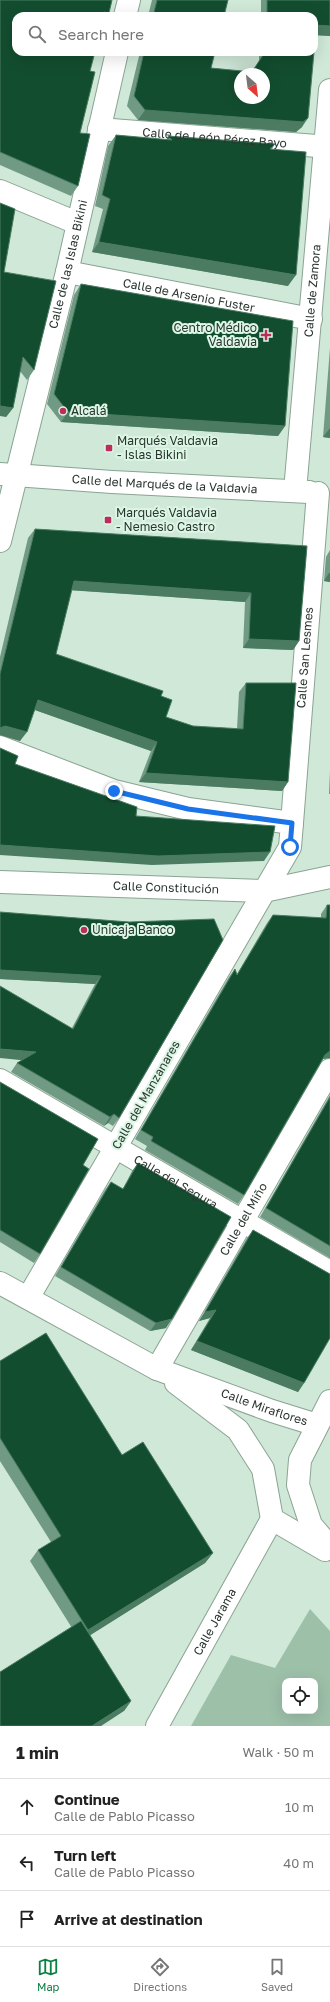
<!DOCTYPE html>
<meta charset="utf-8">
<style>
:root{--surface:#fff;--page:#f2f2f2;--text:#222;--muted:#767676;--line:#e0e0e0;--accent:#0b8043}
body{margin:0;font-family:"Golos Text",sans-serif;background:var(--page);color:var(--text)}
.controls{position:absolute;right:12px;bottom:12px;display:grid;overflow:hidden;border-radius:8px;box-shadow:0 4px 16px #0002}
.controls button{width:36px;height:36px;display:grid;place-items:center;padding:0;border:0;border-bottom:1px solid var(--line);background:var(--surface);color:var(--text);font:20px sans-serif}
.compass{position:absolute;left:234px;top:68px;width:36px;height:36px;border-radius:50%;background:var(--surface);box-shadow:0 4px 16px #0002;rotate:152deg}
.stop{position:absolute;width:12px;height:12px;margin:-9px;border:3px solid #1a73e8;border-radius:50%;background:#fff}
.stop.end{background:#1a73e8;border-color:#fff;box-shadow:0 1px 4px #0008}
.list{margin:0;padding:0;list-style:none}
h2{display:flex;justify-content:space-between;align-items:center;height:52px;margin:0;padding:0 16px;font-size:17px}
h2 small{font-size:13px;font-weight:400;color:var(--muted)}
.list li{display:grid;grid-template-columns:26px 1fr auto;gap:12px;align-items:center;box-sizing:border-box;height:56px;padding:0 16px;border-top:1px solid var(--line)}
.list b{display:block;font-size:15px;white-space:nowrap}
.list p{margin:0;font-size:13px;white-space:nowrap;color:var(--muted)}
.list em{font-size:13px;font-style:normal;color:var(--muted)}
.icon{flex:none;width:22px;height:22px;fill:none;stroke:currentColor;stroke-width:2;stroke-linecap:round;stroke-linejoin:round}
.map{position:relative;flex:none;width:330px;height:1726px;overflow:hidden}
.search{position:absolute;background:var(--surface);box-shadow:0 4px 16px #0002;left:12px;right:12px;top:12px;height:44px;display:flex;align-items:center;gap:10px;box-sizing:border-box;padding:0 14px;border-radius:12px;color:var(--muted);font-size:15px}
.sheet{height:220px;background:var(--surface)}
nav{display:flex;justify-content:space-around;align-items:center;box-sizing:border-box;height:56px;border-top:1px solid var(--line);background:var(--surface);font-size:11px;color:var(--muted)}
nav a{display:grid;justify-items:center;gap:2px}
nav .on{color:var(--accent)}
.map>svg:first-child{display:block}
.green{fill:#9dc0a9;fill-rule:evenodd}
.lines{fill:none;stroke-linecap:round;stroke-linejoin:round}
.street-casing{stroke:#8ba393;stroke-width:24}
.street{stroke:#fff;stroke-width:22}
.wall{fill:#719a84}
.shaded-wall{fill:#4b7c62}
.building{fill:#134d2f;stroke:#4b7c62;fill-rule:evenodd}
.route{stroke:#1a73e8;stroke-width:5}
.poi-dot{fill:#bc2d5c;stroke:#dcf6e5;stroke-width:1.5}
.labels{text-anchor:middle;stroke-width:4;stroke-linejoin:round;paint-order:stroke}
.street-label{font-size:12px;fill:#2b352f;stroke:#dcf6e5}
.poi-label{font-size:12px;fill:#2b352f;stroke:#dcf6e5;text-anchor:start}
</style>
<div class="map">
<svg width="330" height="1726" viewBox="0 0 330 1726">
<rect width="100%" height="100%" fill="#cfe8d8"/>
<path class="green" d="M 310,1609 L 330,1631 L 330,1726 L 191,1726 L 231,1655 L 275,1668 ZM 285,1681 L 315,1681 L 315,1711 L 285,1711 Z"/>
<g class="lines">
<defs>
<g id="street">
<polyline points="125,16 129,0"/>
<path id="s1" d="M 99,129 L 330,147"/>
<polyline points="0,191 77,223"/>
<path id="s2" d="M 67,272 L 311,319"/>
<path id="s3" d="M 0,474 L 112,482 L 309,492"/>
<path id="s4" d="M 295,491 L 330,90"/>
<path id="s5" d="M 0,541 L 67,272 L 117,52"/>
<polyline points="0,747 114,791 188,809 292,823 290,847 28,1298"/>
<path id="s6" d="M 292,823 L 318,493"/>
<path id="s7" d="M 0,882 L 264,891 L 330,877"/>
<path id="s8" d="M 0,1080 L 330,1272"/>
<path id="s9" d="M 0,1283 L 157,1369 L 272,1411 L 317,1425"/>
<path id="s10" d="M 157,1369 L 330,1070"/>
<polyline points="176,1383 238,1430 263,1469 272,1519"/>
<polyline points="330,1401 300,1460 298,1485 311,1525 330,1547"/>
<polyline points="272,1519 325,1550"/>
<path id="s11" d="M 157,1726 L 272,1519"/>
</g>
</defs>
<use href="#street" class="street-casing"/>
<use href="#street" class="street"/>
</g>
<g class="wall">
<polygon points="0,0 16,16 90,71 80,133 78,186 71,196 0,165"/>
<polygon points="152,0 228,0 224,16 148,16"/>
<polygon points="261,0 330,0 330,36 315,35 314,16 261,16"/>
<polygon points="140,52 215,52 211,68 252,72 259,61 259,52 314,52 302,127 296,132 138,120 127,106"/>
<polygon points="116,135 166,140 168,136 275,144 272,149 288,286 92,252 103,209 95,206 108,146"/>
<polygon points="4,272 34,370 27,380 20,371 13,408 6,417"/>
<polygon points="81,284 285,426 278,436 61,422 47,404 74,295"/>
<polygon points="330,348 330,438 323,437"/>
<polygon points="35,529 307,546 299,641 293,650 243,648 245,602 71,590 56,654 161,696 166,717 193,726 237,729 239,692 246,683 288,782 282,791 139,782 151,751 35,710 20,741 0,735 0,657 28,538"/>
<polygon points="330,550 330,582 324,581 326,557"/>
<polygon points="330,771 330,794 329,794"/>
<polygon points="327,905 330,1058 323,1059 322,1061 244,1195 238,1204 145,1150 147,1146 135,1139 229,977 235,969 237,974 267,923 273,915 321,918 321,914"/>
<polygon points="0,912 129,922 119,1118 113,1126 108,1123 104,1126 11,1072 17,1063 72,1028 95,984 0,979"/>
<polygon points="0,1082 83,1165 40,1254 34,1263 0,1242"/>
<polygon points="330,1095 330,1258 260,1217"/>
<polygon points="138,1163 166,1328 150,1331 55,1276 105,1190 111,1182 123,1189 132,1171"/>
<polygon points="253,1230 304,1383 298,1392 191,1350 210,1318 199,1321 247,1238"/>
<polygon points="0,1361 122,1455 213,1553 205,1563 90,1635 131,1701 124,1711 30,1561 38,1550 51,1542 0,1461"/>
</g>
<g class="shaded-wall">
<polygon points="104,12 109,13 107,16 102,16"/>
<polygon points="316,25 330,26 330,36 314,35"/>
<polygon points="145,110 308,118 302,127 296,132 138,120"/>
<polygon points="99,242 296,275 288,286 92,252"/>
<polygon points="0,406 13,408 6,417 0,416"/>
<polygon points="68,412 285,426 278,436 61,422"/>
<polygon points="330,428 330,438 323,437"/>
<polygon points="329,573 330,573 330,582 324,581"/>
<polygon points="74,581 251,593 245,602 67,590"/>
<polygon points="249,639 299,641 293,650 243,648"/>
<polygon points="38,700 157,742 151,751 32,709"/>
<polygon points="5,726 27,732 20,741 0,735 0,728"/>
<polygon points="146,773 288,782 282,791 139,782"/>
<polygon points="0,845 270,852 264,861 152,865 0,855"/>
<polygon points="0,970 101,976 95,984 0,979"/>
<polygon points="0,1049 36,1052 30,1061 0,1058"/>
<polygon points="330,1051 330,1058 323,1059 319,1064 325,1055"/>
<polygon points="114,1114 108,1123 104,1126 110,1117"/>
<polygon points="216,1310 210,1318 199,1321 205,1312"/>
<polygon points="172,1319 166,1328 150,1331 156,1323"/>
<polygon points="197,1341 304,1383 298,1392 191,1350"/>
<polygon points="213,1553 205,1563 81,1641 88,1630"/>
<polygon points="131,1701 124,1711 101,1726 92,1726"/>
</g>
<g class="building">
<polygon points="0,0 112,0 109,13 104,12 103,16 16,16 16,52 95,52 90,71 95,72 80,133 90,134 78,186 0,152"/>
<polygon points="157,0 228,0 224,16 153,16"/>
<polygon points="267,0 330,0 330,26 316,25 314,52 314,16 267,16"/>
<path d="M 144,52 L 215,52 L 211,68 L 252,72 L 265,52 L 314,52 L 308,118 L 303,122 L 145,110 L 134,96 ZM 240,74 L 264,74 L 264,98 L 240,98 Z"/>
<polygon points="116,135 172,140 168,136 275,144 270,149 306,152 296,275 99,242 110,199 102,195"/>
<polygon points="0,203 15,209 4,272 56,281 34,370 23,357 13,408 0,406"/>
<polygon points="81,284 293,321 285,426 68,412 54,394"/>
<polygon points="35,529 307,546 299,641 249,639 251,593 74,581 56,654 163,691 161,696 172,700 166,717 193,726 243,729 246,683 296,683 288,782 146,773 157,742 38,700 27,732 5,726 0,728 0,674"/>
<polygon points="0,748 18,756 15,764 137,807 136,816 275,826 270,852 158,856 0,845"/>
<polygon points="327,905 330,905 330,1051 325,1055 244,1195 151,1141 153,1137 141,1130 235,969 237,975 273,915 326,918"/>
<polygon points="0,912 129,922 214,919 223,940 119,1118 114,1114 110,1117 17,1063 36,1052 0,1049 0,986 73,1029 101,976 0,970"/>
<polygon points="0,1082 98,1139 83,1165 89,1169 40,1254 0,1230"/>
<polygon points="330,1097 330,1246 266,1208"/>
<polygon points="138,1163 231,1217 172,1319 156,1323 61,1267 111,1182 123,1189"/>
<polygon points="253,1230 330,1274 330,1338 304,1383 197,1341 216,1310 205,1312"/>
<polygon points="46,1333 122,1455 143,1442 213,1553 88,1630 38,1550 61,1536 0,1438 0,1361"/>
<polygon points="81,1621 131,1701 92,1726 0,1726 0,1672"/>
</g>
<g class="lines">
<polyline class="route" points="114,791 188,809 292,823 290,847"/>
</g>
<g class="poi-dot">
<path d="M264 329h4v4h4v4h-4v4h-4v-4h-4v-4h4z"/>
<circle cx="63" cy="411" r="4"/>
<rect x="105" y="444" width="8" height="8" rx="2"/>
<rect x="104" y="516" width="8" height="8" rx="2"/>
<circle cx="84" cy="930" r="4"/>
</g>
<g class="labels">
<g class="street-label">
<text dy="4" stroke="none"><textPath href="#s1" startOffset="116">Calle de León Pérez Bayo</textPath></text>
<text dy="4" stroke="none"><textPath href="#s5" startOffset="285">Calle de las Islas Bikini</textPath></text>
<text dy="4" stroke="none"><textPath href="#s4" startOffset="201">Calle de Zamora</textPath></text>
<text dy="4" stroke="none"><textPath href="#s2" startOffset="124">Calle de Arsenio Fuster</textPath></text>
<text dy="4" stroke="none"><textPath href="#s3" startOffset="165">Calle del Marqués de la Valdavia</textPath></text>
<text dy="4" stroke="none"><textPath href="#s6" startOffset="166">Calle San Lesmes</textPath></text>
<text dy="4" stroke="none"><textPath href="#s7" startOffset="166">Calle Constitución</textPath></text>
<text transform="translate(146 1095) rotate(-60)" y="4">Calle del Manzanares</text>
<text dy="4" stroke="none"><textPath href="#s8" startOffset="203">Calle del Segura</textPath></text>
<text dy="4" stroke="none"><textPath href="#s10" startOffset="173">Calle del Miño</textPath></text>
<text dy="4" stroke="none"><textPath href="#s9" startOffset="293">Calle Miraflores</textPath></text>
<text dy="4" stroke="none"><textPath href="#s11" startOffset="119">Calle Jarama</textPath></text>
</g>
<g class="poi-label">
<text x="257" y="332" text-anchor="end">Centro Médico<tspan x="257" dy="14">Valdavia</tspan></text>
<text x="71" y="415">Alcalá</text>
<text x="117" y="445">Marqués Valdavia<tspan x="117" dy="14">- Islas Bikini</tspan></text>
<text x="116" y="517">Marqués Valdavia<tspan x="116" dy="14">- Nemesio Castro</tspan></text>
<text x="92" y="934">Unicaja Banco</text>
</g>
</g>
</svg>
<div class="controls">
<button><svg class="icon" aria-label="locate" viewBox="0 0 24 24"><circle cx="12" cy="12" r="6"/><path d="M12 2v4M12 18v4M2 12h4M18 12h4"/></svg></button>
</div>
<svg class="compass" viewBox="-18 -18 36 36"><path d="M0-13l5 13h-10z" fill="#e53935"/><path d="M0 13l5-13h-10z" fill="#767676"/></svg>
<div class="stop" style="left:290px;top:847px"></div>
<div class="stop end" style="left:114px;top:791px"></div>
<div class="search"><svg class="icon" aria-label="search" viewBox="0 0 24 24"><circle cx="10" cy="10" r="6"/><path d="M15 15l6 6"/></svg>Search here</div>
</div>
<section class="sheet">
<h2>1 min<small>Walk · 50 m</small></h2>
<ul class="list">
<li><svg class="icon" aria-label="ahead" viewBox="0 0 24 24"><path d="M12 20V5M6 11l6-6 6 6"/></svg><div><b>Continue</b><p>Calle de Pablo Picasso</p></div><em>10 m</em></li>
<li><svg class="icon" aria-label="left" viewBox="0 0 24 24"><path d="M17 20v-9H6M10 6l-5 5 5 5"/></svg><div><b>Turn left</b><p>Calle de Pablo Picasso</p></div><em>40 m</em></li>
<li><svg class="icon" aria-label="arrive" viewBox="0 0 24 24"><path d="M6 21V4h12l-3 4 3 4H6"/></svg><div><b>Arrive at destination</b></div></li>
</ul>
</section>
<nav>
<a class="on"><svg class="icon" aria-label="map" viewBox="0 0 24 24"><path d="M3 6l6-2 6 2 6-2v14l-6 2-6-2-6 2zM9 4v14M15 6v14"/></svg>Map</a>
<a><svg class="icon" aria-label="directions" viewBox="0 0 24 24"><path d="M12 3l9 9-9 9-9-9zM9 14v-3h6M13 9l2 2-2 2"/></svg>Directions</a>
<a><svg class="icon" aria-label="saved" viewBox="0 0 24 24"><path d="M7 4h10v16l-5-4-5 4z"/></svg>Saved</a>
</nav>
